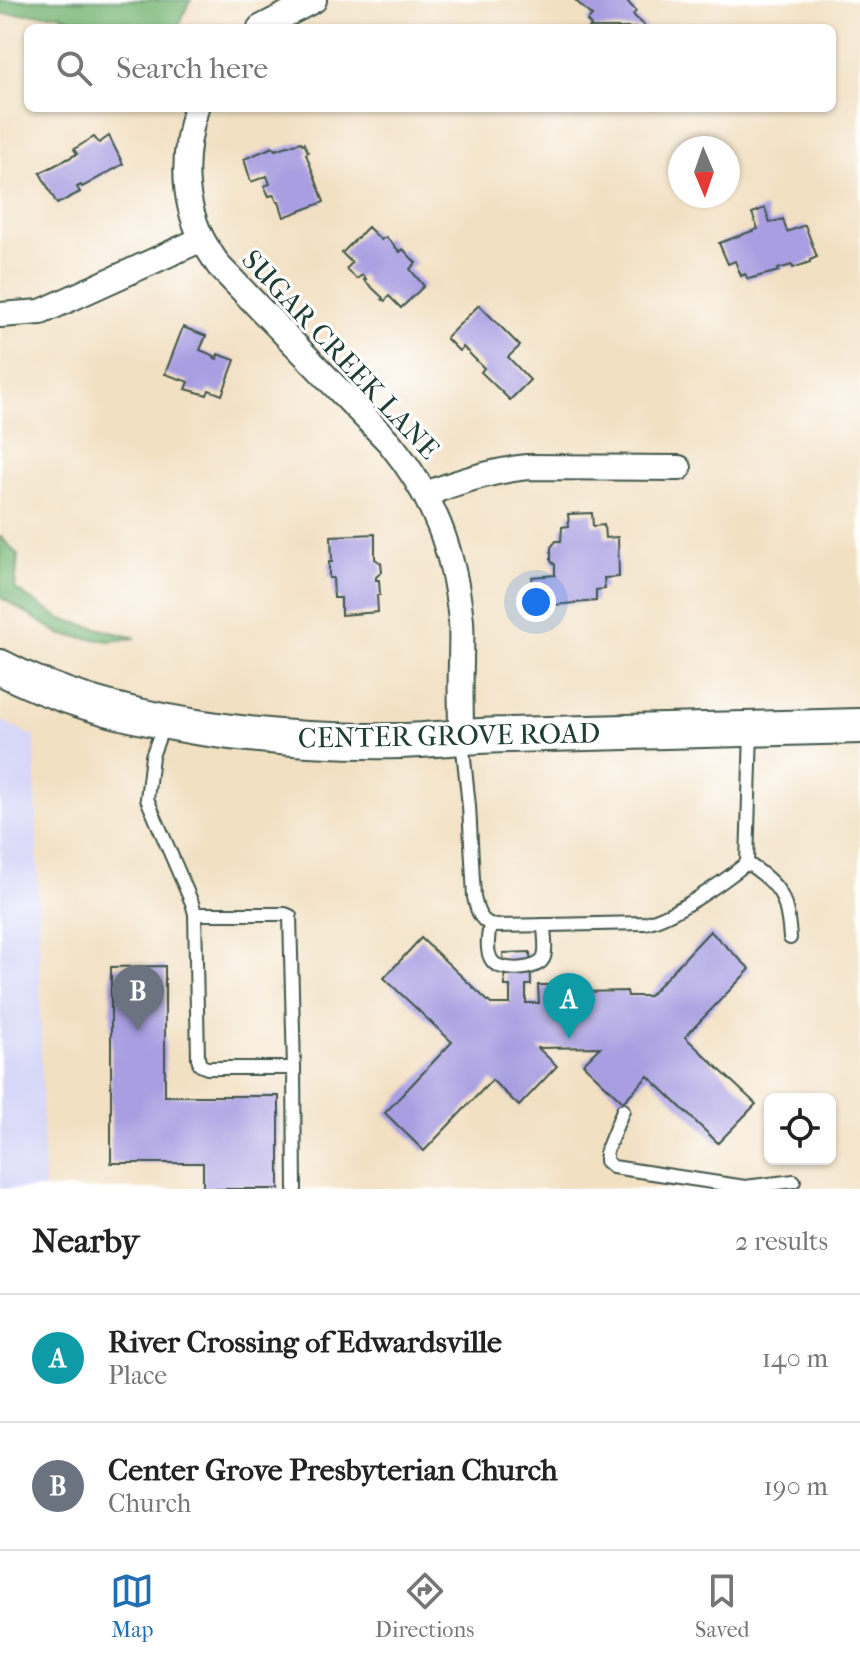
<!DOCTYPE html>
<style>
:root{--surface:#fff;--page:#f2f2f2;--text:#222;--muted:#767676;--line:#e0e0e0;--accent:#1f6fb2}
body{margin:0;font-family:"IM FELL French Canon",serif;background:var(--page);color:var(--text)}
.controls{position:absolute;right:24px;bottom:24px;display:grid;overflow:hidden;border-radius:12px;box-shadow:0 2px 6px #0004}
.controls button{width:72px;height:72px;display:grid;place-items:center;padding:0;border:0;border-bottom:2px solid var(--line);background:var(--surface);color:var(--text);font:40px sans-serif}
.compass{position:absolute;left:668px;top:136px;width:72px;height:72px;border-radius:50%;background:var(--surface);box-shadow:0 2px 6px #0004;rotate:178deg}
.you{position:absolute;left:536px;top:602px;width:28px;height:28px;margin:-20px;border:6px solid #fff;border-radius:50%;background:#1a73e8;box-shadow:0 0 0 12px #1a73e833}
.badge{display:grid;place-items:center;width:52px;height:52px;border-radius:50%;background:var(--accent);color:#fff;font-size:26px;font-weight:700}
.pin{position:absolute;translate:-50% -66px;filter:drop-shadow(0 2px 4px #0008)}
.pin::after{content:'';position:absolute;top:42px;width:28px;height:24px;background:inherit;clip-path:polygon(0 0,100% 0,50% 100%)}
.list{margin:0;padding:0;list-style:none}
h2{display:flex;justify-content:space-between;align-items:center;height:104px;margin:0;padding:0 32px;font-size:34px}
h2 small{font-size:26px;font-weight:400;color:var(--muted)}
.list li{display:grid;grid-template-columns:52px 1fr auto;gap:24px;align-items:center;box-sizing:border-box;height:128px;padding:0 32px;border-top:2px solid var(--line)}
.list b{display:block;font-size:30px;white-space:nowrap}
.list p{margin:0;font-size:26px;white-space:nowrap;color:var(--muted)}
.list em{font-size:26px;font-style:normal;color:var(--muted)}
.icon{flex:none;width:44px;height:44px;fill:none;stroke:currentColor;stroke-width:2;stroke-linecap:round;stroke-linejoin:round}
.map{position:relative;flex:none;width:860px;height:1189px;overflow:hidden}
.search{position:absolute;background:var(--surface);box-shadow:0 2px 6px #0004;left:24px;right:24px;top:24px;height:88px;display:flex;align-items:center;gap:20px;box-sizing:border-box;padding:0 28px;border-radius:12px;color:var(--muted);font-size:30px}
.sheet{height:360px;background:var(--surface)}
nav{display:flex;justify-content:space-around;align-items:center;box-sizing:border-box;height:112px;border-top:2px solid var(--line);background:var(--surface);font-size:22px;color:var(--muted)}
nav a{display:grid;justify-items:center;gap:4px}
nav .on{color:var(--accent)}
.map>svg:first-child{display:block}
.built{fill:#d7d7f8}
.forest{fill:#7cb878;stroke:#4e7a56;stroke-width:2}
.building{fill:#a89ee1}
.lines{fill:none;stroke-linecap:round;stroke-linejoin:round}
.lane-casing{stroke:#3f5549;stroke-width:16}
.street-casing{stroke:#3f5549;stroke-width:28}
.secondary-casing{stroke:#3f5549;stroke-width:38}
.lane{stroke:#fff;stroke-width:12}
.street{stroke:#fff;stroke-width:24}
.secondary{stroke:#fff;stroke-width:34}
.labels{text-anchor:middle;stroke-width:6;stroke-linejoin:round;paint-order:stroke}
.street-label{font-size:28px;fill:#1f3d34;stroke:#fff}
</style>
<div class="map">
<svg width="860" height="1189" viewBox="0 0 860 1189">
<rect width="100%" height="100%" fill="#fff"/>
<filter id="ink" filterUnits="userSpaceOnUse"><feTurbulence type="fractalNoise" baseFrequency=".0125" numOctaves="2"/><feDisplacementMap in="SourceGraphic" scale="16" xChannelSelector="R" yChannelSelector="G"/><feConvolveMatrix kernelMatrix="1 2 1 2 8 2 1 2 1" color-interpolation-filters="sRGB"/></filter>
<filter id="wash" filterUnits="userSpaceOnUse"><feTurbulence type="fractalNoise" baseFrequency=".006" numOctaves="4" result="noise"/><feDisplacementMap in="SourceGraphic" scale="32" xChannelSelector="R" yChannelSelector="G"/><feGaussianBlur stdDeviation="1.8" result="paint"/><feColorMatrix in="noise" values="0 0 0 0 0 0 0 0 0 0 0 0 0 0 0 0 0 1.4 0 .05"/><feComposite in="paint" operator="in"/></filter>
<g filter="url(#wash)">
<rect width="100%" height="100%" fill="#f2e0c2"/>
<polygon class="built" points="0,720 35,737 44,1189 0,1189"/>
<g class="forest">
<polygon points="0,0 191,0 188,4 178,28 89,28 59,14 0,14"/>
<polygon points="0,536 18,555 15,589 61,619 136,638 110,641 62,635 0,597"/>
</g>
<g id="blocks">
<g class="building">
<polygon points="575,0 626,0 636,11 633,15 647,28 589,28 591,26 587,21 592,16"/>
<polygon points="109,136 123,164 82,187 81,185 77,187 80,192 57,204 40,173 77,154 74,149 94,137 99,143"/>
<polygon points="301,142 302,144 304,143 308,152 306,154 324,202 284,217 279,202 277,202 274,195 269,196 264,186 270,184 267,176 251,182 244,159 273,147 275,150"/>
<polygon points="765,208 770,223 783,219 787,232 805,225 817,257 810,260 810,262 793,268 792,265 778,269 779,271 748,279 745,274 741,276 735,261 728,264 719,243 758,229 752,213"/>
<polygon points="368,227 381,240 386,237 400,252 403,249 416,263 410,269 424,286 401,308 389,296 385,301 382,299 383,298 364,280 366,279 362,275 357,279 346,269 352,263 342,253"/>
<polygon points="479,305 520,346 508,357 530,380 510,400 481,372 484,368 463,347 459,351 446,338"/>
<polygon points="183,327 206,336 200,350 215,356 214,358 217,359 218,354 235,360 222,395 209,390 207,395 186,389 189,382 165,374"/>
<polygon points="592,513 593,526 604,525 605,538 618,537 619,577 604,578 605,589 596,590 596,601 554,605 554,603 535,603 532,577 555,575 555,565 551,561 551,547 556,541 561,541 562,527 569,526 568,514"/>
<polygon points="375,534 375,559 381,563 382,572 376,577 376,580 379,580 380,595 377,595 378,612 341,615 341,598 334,598 333,578 329,578 329,562 332,562 331,536"/>
<polygon points="710,931 750,969 685,1037 756,1104 718,1143 648,1076 623,1102 583,1064 600,1047 538,1048 557,1066 519,1106 492,1080 424,1151 385,1113 452,1042 384,978 421,938 491,1004 510,1004 510,986 505,986 503,953 530,952 531,985 526,985 526,1003 539,1003 538,985 582,985 582,992 627,991 628,996 649,996"/>
<polygon points="165,966 165,1096 279,1096 279,1189 203,1189 203,1163 111,1163 111,967"/>
</g>
</g>
</g>
<g filter="url(#ink)">
<use href="#blocks" fill-opacity="0" stroke="#3f5549" stroke-width="2"/>
<g class="lines">
<defs>
<g id="lane">
<polyline points="164,724 152,756 147,799 192,903 195,914 198,1058 200,1065 207,1068 294,1068 290,916 285,914 195,914"/>
<path d="M 462,740 L 469,806 L 474,897 C 477,912 481,924 497,926 L 645,923 C 674,917 723,882 747,863 L 751,731"/>
<path d="M 747,863 C 781,885 787,897 790,938"/>
<path d="M 490,925 C 488,936 485,953 493,962 C 501,972 540,971 544,957 C 547,948 544,935 544,925"/>
<polyline points="294,1068 295,1189"/>
<polyline points="623,1110 606,1152 606,1161 613,1167 745,1187 794,1181"/>
</g>
<g id="street">
<polyline points="260,28 314,0"/>
<path d="M 196,108 C 183,152 181,197 202,239 C 207,248 213,257 219,266 L 389,442 C 434,497 454,550 461,621 C 462,635 461,649 461,664 C 460,688 461,712 461,737"/>
<polyline points="0,315 41,312 202,239"/>
<path d="M 426,494 C 459,481 492,471 527,467 L 679,468"/>
</g>
<path id="secondary" d="M 0,667 C 111,726 276,743 401,741 C 437,740 473,735 509,735 C 626,732 743,729 860,726"/>
</defs>
<use href="#lane" class="lane-casing"/>
<use href="#street" class="street-casing"/>
<use href="#secondary" class="secondary-casing"/>
<use href="#lane" class="lane"/>
<use href="#street" class="street"/>
<use href="#secondary" class="secondary"/>
</g>
</g>
<g class="labels">
<g class="street-label">
<text transform="translate(341 354) rotate(47)" y="10">SUGAR CREEK LANE</text>
<text transform="translate(449 735) rotate(-1)" y="10">CENTER GROVE ROAD</text>
</g>
</g>
</svg>
<div class="controls">
<button><svg class="icon" aria-label="locate" viewBox="0 0 24 24"><circle cx="12" cy="12" r="6"/><path d="M12 2v4M12 18v4M2 12h4M18 12h4"/></svg></button>
</div>
<svg class="compass" viewBox="-18 -18 36 36"><path d="M0-13l5 13h-10z" fill="#e53935"/><path d="M0 13l5-13h-10z" fill="#767676"/></svg>
<div class="you"></div>
<div class="pin badge" style="left:569px;top:1039px;background:#0f9aa8">A</div>
<div class="pin badge" style="left:138px;top:1031px;background:#6b7280">B</div>
<div class="search"><svg class="icon" aria-label="search" viewBox="0 0 24 24"><circle cx="10" cy="10" r="6"/><path d="M15 15l6 6"/></svg>Search here</div>
</div>
<section class="sheet">
<h2>Nearby<small>2 results</small></h2>
<ul class="list">
<li><span class="badge" style="background:#0f9aa8">A</span><div><b>River Crossing of Edwardsville</b><p>Place</p></div><em>140 m</em></li>
<li><span class="badge" style="background:#6b7280">B</span><div><b>Center Grove Presbyterian Church</b><p>Church</p></div><em>190 m</em></li>
</ul>
</section>
<nav>
<a class="on"><svg class="icon" aria-label="map" viewBox="0 0 24 24"><path d="M3 6l6-2 6 2 6-2v14l-6 2-6-2-6 2zM9 4v14M15 6v14"/></svg>Map</a>
<a><svg class="icon" aria-label="directions" viewBox="0 0 24 24"><path d="M12 3l9 9-9 9-9-9zM9 14v-3h6M13 9l2 2-2 2"/></svg>Directions</a>
<a><svg class="icon" aria-label="saved" viewBox="0 0 24 24"><path d="M7 4h10v16l-5-4-5 4z"/></svg>Saved</a>
</nav>
